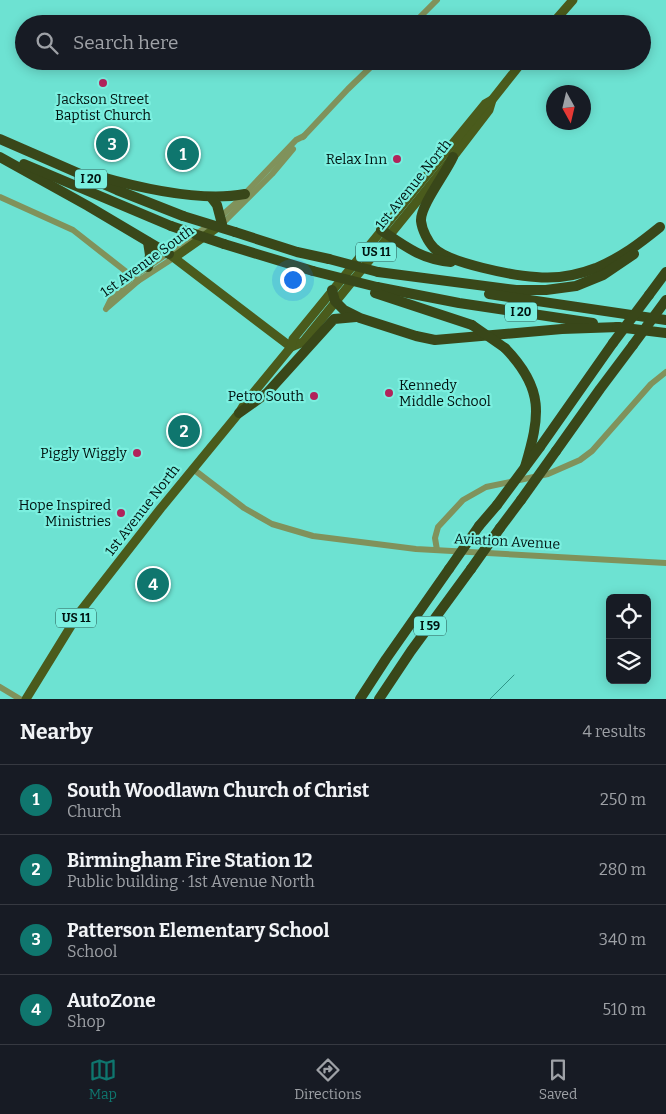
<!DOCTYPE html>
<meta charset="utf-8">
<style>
:root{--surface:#171b24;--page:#20242c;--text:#f1f3f6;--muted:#9ea1a6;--line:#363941;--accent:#0f766e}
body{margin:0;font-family:Bitter,serif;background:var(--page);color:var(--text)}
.controls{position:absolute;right:15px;bottom:15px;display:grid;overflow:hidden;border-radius:8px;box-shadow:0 2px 12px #0003}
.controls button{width:45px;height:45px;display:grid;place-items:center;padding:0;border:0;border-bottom:1px solid var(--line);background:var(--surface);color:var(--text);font:25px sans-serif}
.compass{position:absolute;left:546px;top:85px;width:45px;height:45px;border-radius:50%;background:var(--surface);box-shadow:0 2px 12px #0003;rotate:172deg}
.you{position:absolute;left:292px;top:279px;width:18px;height:18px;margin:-12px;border:4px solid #fff;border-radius:50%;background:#1a73e8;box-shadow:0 0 0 8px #1a73e833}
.badge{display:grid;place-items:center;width:32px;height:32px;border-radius:50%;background:var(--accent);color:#fff;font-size:16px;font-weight:700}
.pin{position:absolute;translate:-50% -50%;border:2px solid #fff;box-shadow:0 1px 5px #0006}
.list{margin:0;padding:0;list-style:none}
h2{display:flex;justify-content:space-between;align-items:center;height:65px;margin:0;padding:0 20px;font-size:21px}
h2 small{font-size:16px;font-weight:400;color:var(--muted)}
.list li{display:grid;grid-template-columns:32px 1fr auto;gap:15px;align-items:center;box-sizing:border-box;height:70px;padding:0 20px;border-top:1px solid var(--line)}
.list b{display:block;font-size:19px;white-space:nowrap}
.list p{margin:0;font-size:16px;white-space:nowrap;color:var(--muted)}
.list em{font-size:16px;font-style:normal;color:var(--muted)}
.icon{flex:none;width:28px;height:28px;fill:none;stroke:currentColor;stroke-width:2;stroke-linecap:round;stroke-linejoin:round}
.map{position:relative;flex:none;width:666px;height:699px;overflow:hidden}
.search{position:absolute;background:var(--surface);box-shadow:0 2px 12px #0003;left:15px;right:15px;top:15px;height:55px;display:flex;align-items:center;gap:12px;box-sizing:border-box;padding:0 18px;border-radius:28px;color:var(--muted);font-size:19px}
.sheet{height:345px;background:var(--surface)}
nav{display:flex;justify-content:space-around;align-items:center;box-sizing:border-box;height:70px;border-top:1px solid var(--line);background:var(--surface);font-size:14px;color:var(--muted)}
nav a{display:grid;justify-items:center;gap:2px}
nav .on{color:var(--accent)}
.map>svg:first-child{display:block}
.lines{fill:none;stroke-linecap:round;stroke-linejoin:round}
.stream{stroke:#319689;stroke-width:1}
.tertiary{stroke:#80925b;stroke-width:6}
.primary{stroke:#4a5b1c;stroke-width:9}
.motorway{stroke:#394719;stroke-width:10}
.motorway-bridge{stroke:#394719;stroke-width:10}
.poi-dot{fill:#b1235b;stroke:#7befdf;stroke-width:2}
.labels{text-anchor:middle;stroke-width:4.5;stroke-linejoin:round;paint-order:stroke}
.shield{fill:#7befdf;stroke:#25554e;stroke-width:1}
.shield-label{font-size:12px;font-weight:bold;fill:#001310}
.poi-label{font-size:14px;fill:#001310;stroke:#7befdf;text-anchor:end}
.street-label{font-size:14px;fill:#001310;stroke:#7befdf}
</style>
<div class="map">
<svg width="666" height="699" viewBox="0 0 666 699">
<rect width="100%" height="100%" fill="#6de2d2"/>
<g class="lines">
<polyline class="stream" points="490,699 514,675"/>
<g class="tertiary">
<polyline points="413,24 437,0"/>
<polyline points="303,137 348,89 377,61"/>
<polyline points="0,197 73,230 138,281"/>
<polyline points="219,218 237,202 296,140 304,136"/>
<polyline points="222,224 272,174 293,149"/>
<polyline points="108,307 138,281 175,257"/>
<polyline points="106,309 111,299 133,277 211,224"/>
<polyline points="193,469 244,508 272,524 313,536 416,549 666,563"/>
<polyline points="437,550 435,538 438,527 463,500 486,487 548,474 580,460 592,451 651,384 666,372"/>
<polyline points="0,687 20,699"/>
</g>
<g class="primary">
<polyline points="552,24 573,0"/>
<polyline points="169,254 291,347"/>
<polyline points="175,257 222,224"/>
<polyline points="291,347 303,342 453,157 489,110 492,100 523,61"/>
<polyline points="26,699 79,613 161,508 239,413 245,403 291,347 293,339 485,104 492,100"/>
</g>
<g class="motorway">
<polyline points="0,139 117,190 183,216"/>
<polyline points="0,157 88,206 169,254"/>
<path d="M 453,157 C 446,173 420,206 421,221 C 422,230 428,242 434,248 C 448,263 515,276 536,277 C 556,279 578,275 596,268 C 622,257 639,244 660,227"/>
<polyline points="24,164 171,226"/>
<path d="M 98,176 C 140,188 202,202 245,194"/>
<polyline points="211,197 217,205 222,224"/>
<path d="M 381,230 C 406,247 421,259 451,262"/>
<polyline points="235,232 297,252 329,259"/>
<polyline points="224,244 313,271"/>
<polyline points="148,267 150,255 148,242"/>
<polyline points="378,272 516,290 546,290 576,286 603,275 634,254"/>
<polyline points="377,287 459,303 593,323"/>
<polyline points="332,290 335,301 344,310 360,318 416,336 435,340 562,329 619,327"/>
<polyline points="375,293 472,325"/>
<polyline points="489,294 666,320"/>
<polyline points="649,295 666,272"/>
<polyline points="617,327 666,333"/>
<path d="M 505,348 C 545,389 540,416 525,467"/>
<polyline points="239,413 267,393 334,319 356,317"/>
<polyline points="540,447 613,343"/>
<polyline points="556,451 600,389 633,345"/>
<polyline points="479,526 497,505"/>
<polyline points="500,528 521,500"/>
<polyline points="360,699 386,659 449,569"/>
<polyline points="379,699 411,651 471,569"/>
</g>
<g class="motorway-bridge">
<polyline points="183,216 235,232"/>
<polyline points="171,226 224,244"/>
<polyline points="329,259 378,272"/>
<polyline points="313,271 377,287"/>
<polyline points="472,325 505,348"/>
<polyline points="613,343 649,295"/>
<polyline points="633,345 666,300"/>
<polyline points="521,500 556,451"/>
<polyline points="497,505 540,447"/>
<polyline points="449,569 479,526"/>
<polyline points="471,569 500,528"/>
</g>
</g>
<g class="poi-dot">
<circle cx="103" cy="83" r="5"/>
<circle cx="397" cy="159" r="5"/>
<circle cx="389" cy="393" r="5"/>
<circle cx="314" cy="396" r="5"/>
<circle cx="137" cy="453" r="5"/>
<circle cx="121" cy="513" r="5"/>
</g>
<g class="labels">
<g class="shield">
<rect x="75" y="169.5" width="32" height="19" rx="4"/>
<rect x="356" y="242.5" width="40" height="19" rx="4"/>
<rect x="505" y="302.5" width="32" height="19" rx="4"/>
<rect x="56" y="608.5" width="40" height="19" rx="4"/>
<rect x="414" y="616.5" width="32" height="19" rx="4"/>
</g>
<g class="shield-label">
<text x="91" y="183">I 20</text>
<text x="376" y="256">US 11</text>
<text x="521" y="316">I 20</text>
<text x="76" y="622">US 11</text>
<text x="430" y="630">I 59</text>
</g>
<g class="poi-label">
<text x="103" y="104" text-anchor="middle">Jackson Street<tspan x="103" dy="16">Baptist Church</tspan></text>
<text x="387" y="164">Relax Inn</text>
<text x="399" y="390" text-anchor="start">Kennedy<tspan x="399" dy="16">Middle School</tspan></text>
<text x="304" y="401">Petro South</text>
<text x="127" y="458">Piggly Wiggly</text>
<text x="111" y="510">Hope Inspired<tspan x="111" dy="16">Ministries</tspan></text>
</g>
<g class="street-label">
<text transform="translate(413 184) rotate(-51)" y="5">1st Avenue North</text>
<text transform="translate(147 261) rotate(-36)" y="5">1st Avenue South</text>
<text transform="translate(142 510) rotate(-52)" y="5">1st Avenue North</text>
<text transform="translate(507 541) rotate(3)" y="5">Aviation Avenue</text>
</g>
</g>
</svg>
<div class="controls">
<button><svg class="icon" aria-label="locate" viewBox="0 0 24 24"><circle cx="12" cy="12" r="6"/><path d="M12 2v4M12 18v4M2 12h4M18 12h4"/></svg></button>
<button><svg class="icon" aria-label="layers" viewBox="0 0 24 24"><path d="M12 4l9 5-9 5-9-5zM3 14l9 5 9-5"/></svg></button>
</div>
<svg class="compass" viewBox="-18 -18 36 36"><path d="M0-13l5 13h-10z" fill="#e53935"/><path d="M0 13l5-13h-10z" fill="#9ea1a6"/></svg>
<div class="you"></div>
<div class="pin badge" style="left:183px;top:154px">1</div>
<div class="pin badge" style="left:184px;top:431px">2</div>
<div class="pin badge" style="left:112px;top:144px">3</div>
<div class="pin badge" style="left:153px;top:584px">4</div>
<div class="search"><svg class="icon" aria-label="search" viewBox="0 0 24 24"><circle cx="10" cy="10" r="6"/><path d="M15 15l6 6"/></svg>Search here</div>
</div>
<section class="sheet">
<h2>Nearby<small>4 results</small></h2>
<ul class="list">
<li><span class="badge">1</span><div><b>South Woodlawn Church of Christ</b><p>Church</p></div><em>250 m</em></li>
<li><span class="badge">2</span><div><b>Birmingham Fire Station 12</b><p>Public building · 1st Avenue North</p></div><em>280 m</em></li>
<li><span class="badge">3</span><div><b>Patterson Elementary School</b><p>School</p></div><em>340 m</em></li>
<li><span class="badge">4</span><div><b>AutoZone</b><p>Shop</p></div><em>510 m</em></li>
</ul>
</section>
<nav>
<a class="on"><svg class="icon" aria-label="map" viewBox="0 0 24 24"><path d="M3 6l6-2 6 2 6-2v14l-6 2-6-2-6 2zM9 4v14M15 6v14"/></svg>Map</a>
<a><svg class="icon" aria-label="directions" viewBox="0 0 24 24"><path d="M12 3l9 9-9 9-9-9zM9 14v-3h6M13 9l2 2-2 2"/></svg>Directions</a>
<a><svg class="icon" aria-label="saved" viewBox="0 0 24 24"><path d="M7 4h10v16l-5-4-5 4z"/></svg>Saved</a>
</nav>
